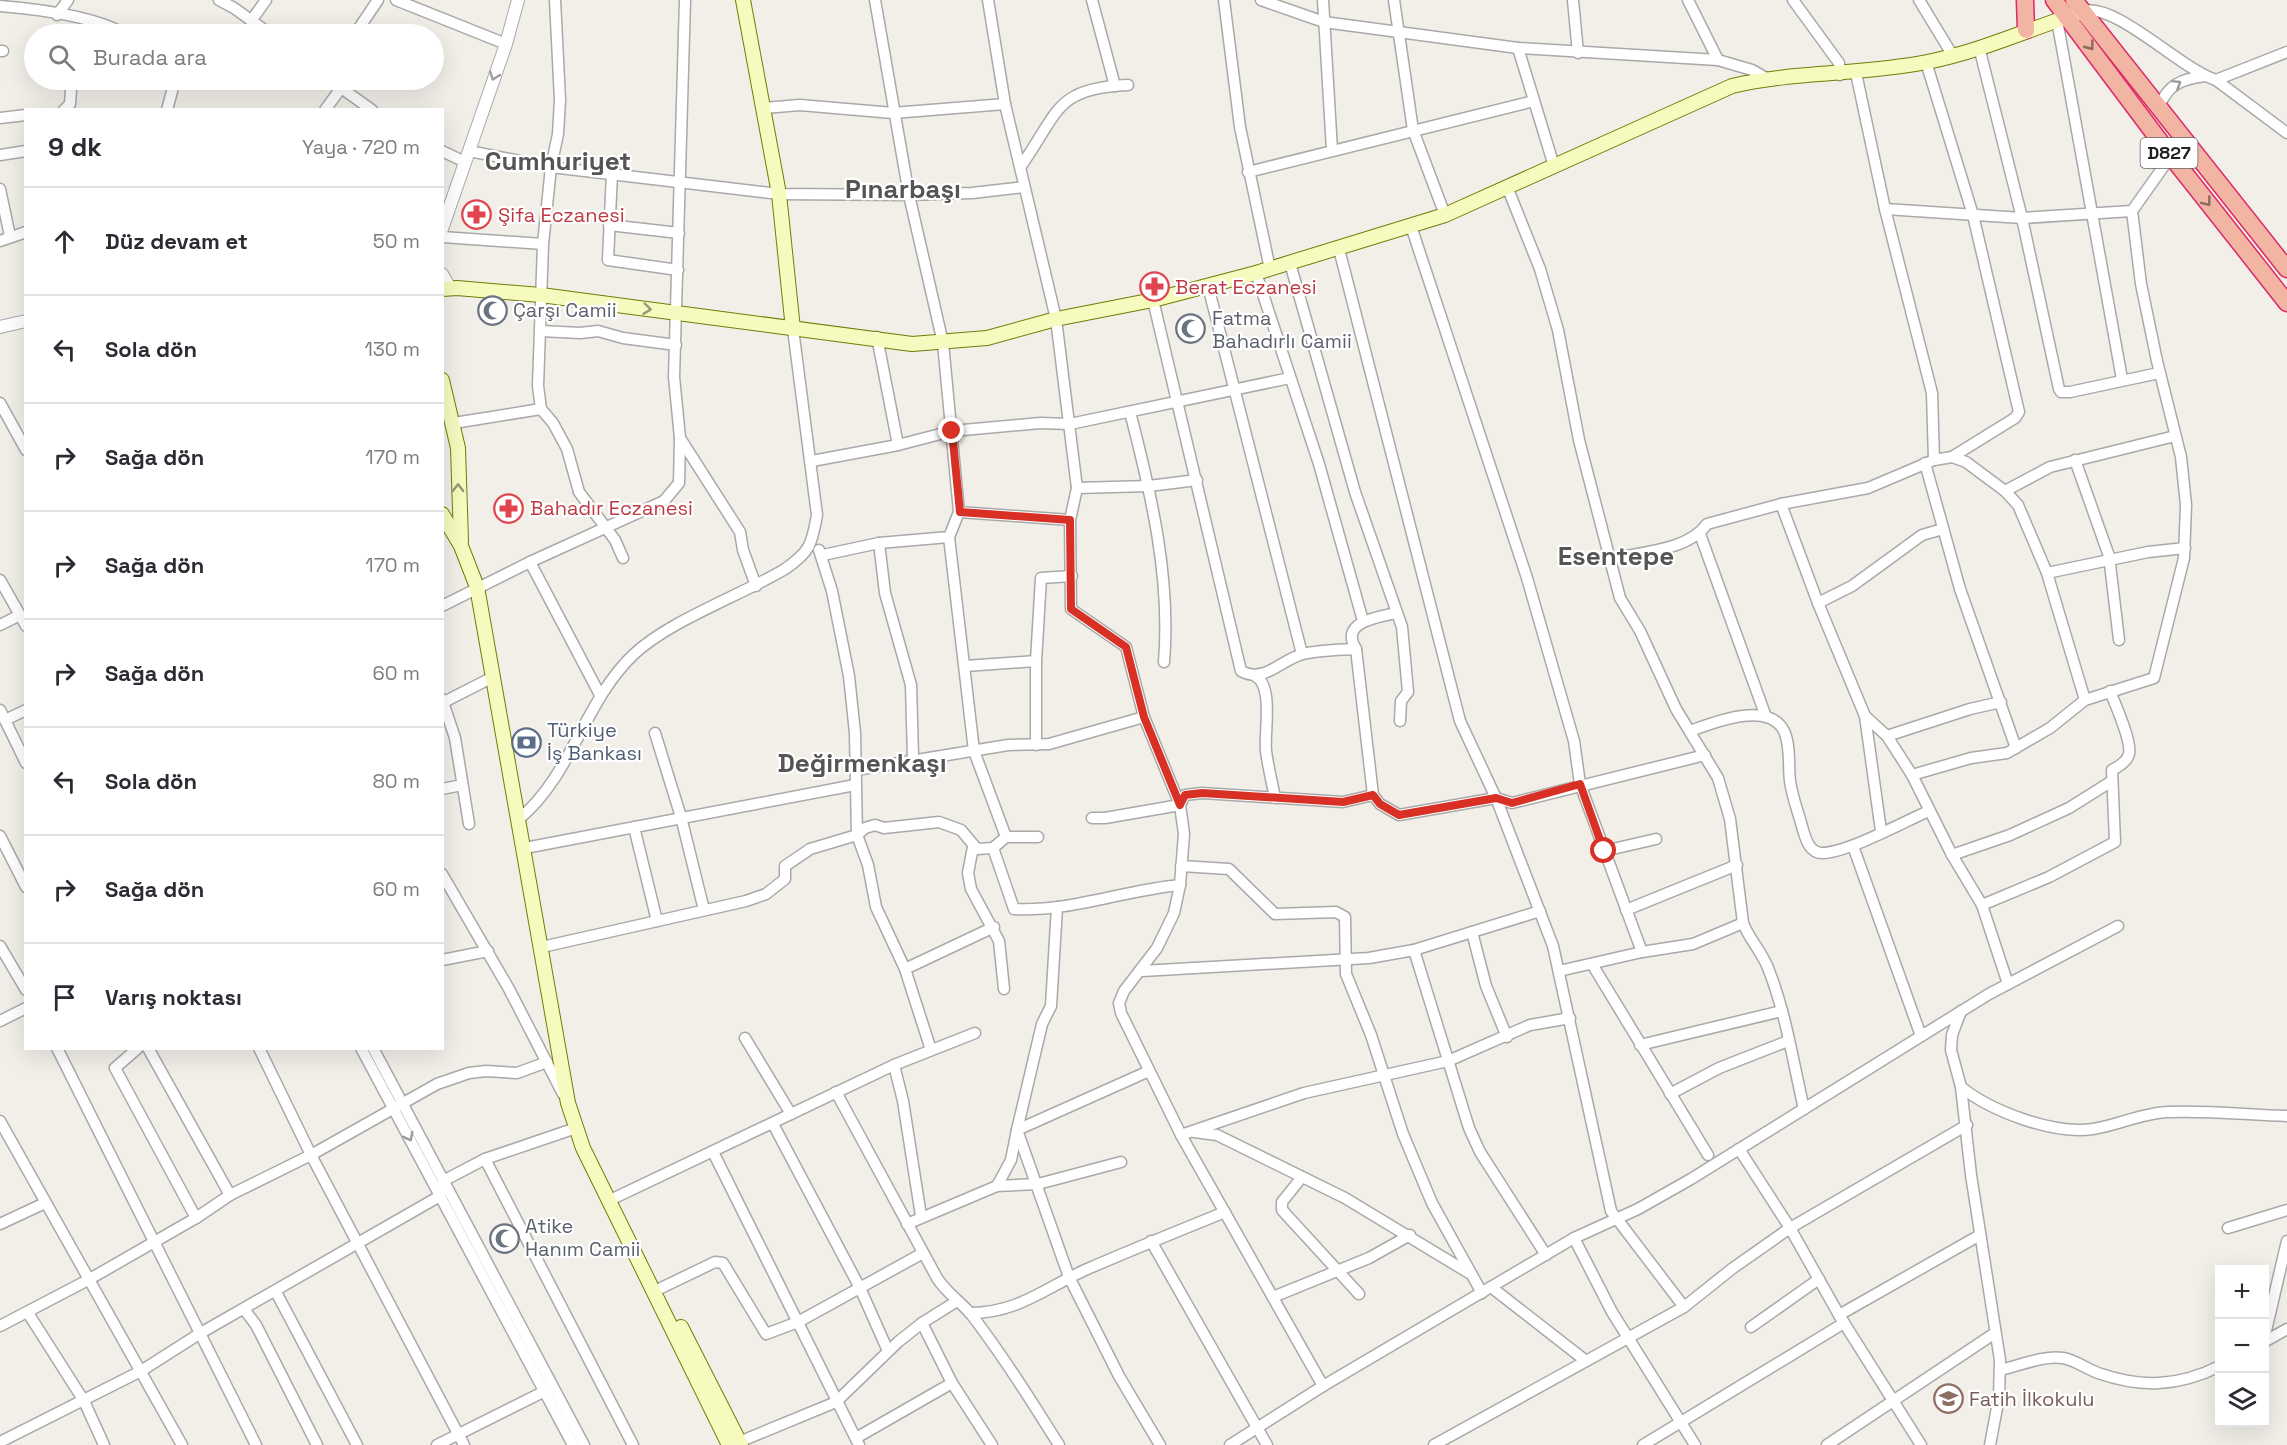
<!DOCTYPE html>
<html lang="tr">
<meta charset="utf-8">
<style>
:root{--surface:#fff;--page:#f2f2f3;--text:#2b2b33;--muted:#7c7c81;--line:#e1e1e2}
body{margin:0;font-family:"Space Grotesk",sans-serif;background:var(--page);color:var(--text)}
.controls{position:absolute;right:18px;bottom:18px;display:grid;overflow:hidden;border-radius:0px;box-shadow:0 6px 24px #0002}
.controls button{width:54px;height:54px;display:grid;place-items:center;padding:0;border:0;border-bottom:2px solid var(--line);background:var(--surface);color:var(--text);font:30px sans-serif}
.stop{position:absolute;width:18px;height:18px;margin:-14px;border:4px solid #d93025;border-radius:50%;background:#fff}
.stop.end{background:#d93025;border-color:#fff;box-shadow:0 2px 6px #0008}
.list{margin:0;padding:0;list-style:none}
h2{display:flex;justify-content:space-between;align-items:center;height:78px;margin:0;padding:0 24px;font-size:26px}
h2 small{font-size:20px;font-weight:400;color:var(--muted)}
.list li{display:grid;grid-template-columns:39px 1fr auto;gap:18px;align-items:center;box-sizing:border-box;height:108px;padding:0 24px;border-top:2px solid var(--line)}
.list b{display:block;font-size:22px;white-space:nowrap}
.list em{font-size:20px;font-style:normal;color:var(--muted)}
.icon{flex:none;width:33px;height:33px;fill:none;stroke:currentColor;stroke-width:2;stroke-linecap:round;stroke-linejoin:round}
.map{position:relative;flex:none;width:2287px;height:1445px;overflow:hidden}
.search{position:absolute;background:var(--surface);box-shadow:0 6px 24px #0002;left:24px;top:24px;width:420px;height:66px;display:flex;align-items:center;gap:15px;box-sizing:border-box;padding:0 21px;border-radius:33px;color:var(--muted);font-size:22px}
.panel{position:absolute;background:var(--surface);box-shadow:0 6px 24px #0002;left:24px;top:108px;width:420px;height:942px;border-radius:0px}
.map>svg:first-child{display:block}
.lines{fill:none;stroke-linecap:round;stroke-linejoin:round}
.minor-casing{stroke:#a9a9a9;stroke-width:13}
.tertiary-casing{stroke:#a9a9a9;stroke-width:14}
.secondary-casing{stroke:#707d05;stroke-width:16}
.trunk-casing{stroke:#dc2a67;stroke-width:19}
.minor{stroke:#fff;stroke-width:10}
.tertiary{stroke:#fff;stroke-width:12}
.secondary{stroke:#f7fabf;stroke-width:14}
.trunk{stroke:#f2b4a3;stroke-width:16}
.oneway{stroke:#8a6b62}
.oneway2{stroke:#9c9c9c}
.oneway3{stroke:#979978}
.route{stroke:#d93025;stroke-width:8}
.labels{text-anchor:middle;stroke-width:4.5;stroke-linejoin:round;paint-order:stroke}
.shield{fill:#fff;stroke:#646464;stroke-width:1.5}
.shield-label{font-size:18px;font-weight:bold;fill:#222}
.health-label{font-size:20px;fill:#be3a42;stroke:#fff;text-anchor:start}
.worship-label{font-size:20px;fill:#5b616d;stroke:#fff;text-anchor:start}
.service-label{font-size:20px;fill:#4e5e75;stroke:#fff;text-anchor:start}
.education-label{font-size:20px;fill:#785e54;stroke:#fff;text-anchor:start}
.district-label{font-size:26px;font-weight:bold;fill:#555;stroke:#fff}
</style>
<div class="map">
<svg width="2287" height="1445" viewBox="0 0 2287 1445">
<rect width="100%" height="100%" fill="#f2efe9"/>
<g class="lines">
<defs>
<g id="minor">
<polyline points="219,0 234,8 270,34"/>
<polyline points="396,0 506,44"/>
<polyline points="555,0 560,100 558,134 551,167 543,244 538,386 541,409 553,423 567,449 579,492 615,540 623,558"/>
<polyline points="1092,0 1115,86"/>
<polyline points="1224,0 1240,127 1270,269"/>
<polyline points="1261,0 1324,22 1518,48 1718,60 1752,70 1766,78"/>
<polyline points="1323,0 1332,150"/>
<polyline points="1394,0 1413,130 1445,215"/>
<polyline points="1573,0 1578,53"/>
<polyline points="1688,0 1718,60"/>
<polyline points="1793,0 1839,63 1840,75"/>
<polyline points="1919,0 1953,56"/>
<path d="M 0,6 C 37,9 93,16 125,34"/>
<path d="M 2083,11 C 2117,3 2179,68 2216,80 L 2287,52"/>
<polyline points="57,15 68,0"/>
<polyline points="2057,20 2122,379"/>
<polyline points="251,21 266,0"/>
<polyline points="355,34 378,0"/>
<polyline points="1979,47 2022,218 2059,389 2061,392 2070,392 2159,373"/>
<polyline points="1518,48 1554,166"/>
<polyline points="0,51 3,51"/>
<polyline points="1926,62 1973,215 2019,412 2015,418 1952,457"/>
<polyline points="1856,73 1885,209 1932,393 1934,460"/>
<polyline points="330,80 372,110"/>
<polyline points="2216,80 2287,133"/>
<path d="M 2159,107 C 2168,84 2182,79 2205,76"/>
<polyline points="764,108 800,105 893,113 1005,104"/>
<polyline points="64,110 70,104 71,89"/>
<polyline points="167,110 175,80"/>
<polyline points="325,110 341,88"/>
<polyline points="0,118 26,115"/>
<polyline points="442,151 465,162"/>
<polyline points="469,151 551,167 779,194 909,195 972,193 1024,187"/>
<polyline points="0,155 26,151"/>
<path d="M 1021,166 C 1059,112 1055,88 1128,85"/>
<polyline points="1248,172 1534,101"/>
<polyline points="612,173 608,260 678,270"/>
<polyline points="0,189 10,236"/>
<path d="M 1508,189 L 1540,269 L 1558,330 L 1579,440 L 1620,598 L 1640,631 L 1676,709 L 1718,778 L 1730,819 L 1743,923 C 1749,939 1762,952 1768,968 C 1786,1013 1793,1062 1804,1109"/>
<polyline points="1885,209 2022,218 2132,211"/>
<polyline points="609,225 679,233"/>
<polyline points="1411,226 1527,578 1574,741 1580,784 1642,952"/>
<polyline points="442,237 543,244"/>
<polyline points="0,241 26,232"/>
<polyline points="1339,249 1460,721 1496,798 1553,946 1611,1211 1684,1307"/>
<polyline points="1290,263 1355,492 1402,627 1408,692 1401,701 1400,721"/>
<polyline points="1256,273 1319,464 1363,621"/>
<polyline points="1208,286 1302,654"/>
<path d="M 1153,300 L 1241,671 C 1264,684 1282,659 1303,654 C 1320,650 1339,650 1356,649"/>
<polyline points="541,331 580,333 598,331 623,338 676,345"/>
<polyline points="877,337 898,445"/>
<polyline points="0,403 26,450"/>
<path d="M 1130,412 C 1151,493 1171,578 1164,662"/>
<polyline points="454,423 541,409"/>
<polyline points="680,438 740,532 743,550 756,586"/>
<polyline points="2075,460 2109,556 2119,640"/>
<polyline points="812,461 898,445 952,431 1040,423 1070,424 1290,378"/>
<polyline points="1925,463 1960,589 2016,748"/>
<polyline points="1077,488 1149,486 1197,480"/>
<polyline points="2005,491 2050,467 2175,436"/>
<polyline points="1781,504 1818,603 1865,716 1881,831"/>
<polyline points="959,512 1070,520 1077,488 1056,319 1005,104 988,0"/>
<polyline points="1070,520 1071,609 1126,647 1144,717 1180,805 1184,834 1180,885 1174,913 1157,948 1124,991 1119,1003 1121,1013 1181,1135 1323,1386"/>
<polyline points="1700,534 1766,717"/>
<polyline points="949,537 974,751 1006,837"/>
<polyline points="879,543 885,593 911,685 913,758 910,763"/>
<polyline points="819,550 832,591 849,676 855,733 857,835 868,865 876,907 905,969 931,1050"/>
<polyline points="823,555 879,543 949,537 959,512 943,343 909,195 875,0"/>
<path d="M 1610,559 C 1640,552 1688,551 1707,524 L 1781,504 L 1868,488 L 1934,460 L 1952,457 L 1966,462 L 2005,491 L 2018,505 L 2047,573 L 2085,700"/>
<polyline points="530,562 600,695"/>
<polyline points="2047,573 2148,552 2185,548"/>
<polyline points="0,580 20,615"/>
<polyline points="1818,603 1852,586 1922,535 1943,529"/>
<polyline points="442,606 530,562 664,501 679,483 680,438 674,377 685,0"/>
<polyline points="0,625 20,615 26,626"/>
<polyline points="965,666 1036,661"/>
<path d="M 1255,676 C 1274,685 1264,732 1266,751 C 1268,767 1272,782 1275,798"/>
<polyline points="442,699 455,738 469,824"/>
<polyline points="444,702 491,678"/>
<polyline points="0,710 26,763"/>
<polyline points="1865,716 1887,736 1912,775 1952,855 1982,905 2008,984"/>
<polyline points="5,720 26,710"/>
<path d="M 1690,731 C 1713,723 1768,700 1784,731 C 1791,746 1788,766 1790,781 C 1792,797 1799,814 1803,830 C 1806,840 1810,853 1822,853 C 1847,853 1903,822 1929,811"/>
<polyline points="655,733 681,817 704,910"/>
<polyline points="1887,736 1970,709 2001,702"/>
<polyline points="1036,745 1036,661 1041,578 1072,576"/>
<polyline points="856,770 1008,745 1049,744 1144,717"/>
<polyline points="1912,775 1971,758 2007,753 2050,728 2085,700 2154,678 2184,558 2186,505 2181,457 2157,361 2141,284 2132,211 2171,156"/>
<polyline points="442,789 462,785"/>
<path d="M 1373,795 L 1356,649 C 1339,622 1378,617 1396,613"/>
<polyline points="1092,818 1105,818 1180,805 1185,795 1202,793 1343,802 1373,795 1380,804 1399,815 1496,798 1512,803 1705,755"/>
<path d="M 519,819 C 572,775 584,702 633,655 C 670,620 740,596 785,569 C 810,552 812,544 817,515 L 793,329"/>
<polyline points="634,827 657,921"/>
<polyline points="0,836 26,887"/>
<polyline points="1853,846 1921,1036"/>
<polyline points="973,847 968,873 971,889 999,941 1004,989"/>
<polyline points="525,848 855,785"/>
<path d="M 993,848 L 1014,909 C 1071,912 1124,890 1180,885"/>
<polyline points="1604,851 1656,839"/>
<polyline points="1952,855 2010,835 2069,808 2112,781"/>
<polyline points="1181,866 1229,869 1275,914 1336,912 1345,917 1346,974 1371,1035 1403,1134 1432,1203 1482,1293"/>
<polyline points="442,874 509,989 563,1094"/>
<path d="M 1982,905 L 2049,877 L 2115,842 L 2112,770 C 2118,767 2127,762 2129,754 C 2132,741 2115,704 2110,691"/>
<polyline points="1057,907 1051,1006 1042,1024 1017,1130 1069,1277 1119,1376 1160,1445"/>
<polyline points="1626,910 1737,865"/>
<polyline points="1472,932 1486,986 1507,1037"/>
<polyline points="0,946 26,990"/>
<polyline points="542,947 746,901 766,894 785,879 785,866 810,849 857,835 865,828 875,825 884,828 939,822 961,830 977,849 993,848 1006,837 1038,837"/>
<polyline points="1414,950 1469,1128 1480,1152 1546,1255"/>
<polyline points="442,960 488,951"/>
<polyline points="1592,964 1708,1155"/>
<polyline points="905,969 994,927"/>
<polyline points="1142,971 1369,958 1414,950 1540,911"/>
<polyline points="1559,971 1642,952 1693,944 1743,923"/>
<polyline points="1961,1011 1952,1035 1951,1050 1961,1087 1971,1175 2000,1360 1999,1397 1990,1445"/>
<polyline points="0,1021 26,1008"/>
<polyline points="745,1038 791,1114"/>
<polyline points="1640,1045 1782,1011"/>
<polyline points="57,1048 256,1445"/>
<polyline points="138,1048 115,1068 196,1218"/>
<polyline points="148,1048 230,1195"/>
<polyline points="259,1048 311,1155 464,1445"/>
<polyline points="361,1048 573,1445"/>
<polyline points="373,1048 584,1445"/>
<polyline points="894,1065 903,1101 921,1216"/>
<path d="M 1961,1087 C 1991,1111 2053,1135 2093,1129 C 2118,1125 2142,1113 2168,1112 C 2207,1110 2248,1115 2287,1116"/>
<path d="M 836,1092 L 937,1278 C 947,1294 963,1303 974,1318 C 1005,1359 1032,1402 1059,1445"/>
<polyline points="1670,1094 1719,1068 1788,1041"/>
<polyline points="0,1121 182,1445"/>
<polyline points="773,1124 860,1288 888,1351"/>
<polyline points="1194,1132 1217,1135 1345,1198 1469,1273"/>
<polyline points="1181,1135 1304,1093 1448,1061 1530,1025 1570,1018"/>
<polyline points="1739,1149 1790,1228 1839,1315 1921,1445"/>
<polyline points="713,1152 859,1445"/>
<polyline points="485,1159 633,1445"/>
<polyline points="1302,1177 1282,1202 1282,1210 1359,1294"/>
<polyline points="997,1186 1011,1160 1017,1130 1149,1071"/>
<polyline points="608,1201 894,1065 975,1033"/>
<polyline points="0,1224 45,1203"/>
<polyline points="907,1224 997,1186 1038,1184 1121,1162"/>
<polyline points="2228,1228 2287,1210"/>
<polyline points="1574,1238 1612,1312 1695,1445"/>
<polyline points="1151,1241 1267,1445"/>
<polyline points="1491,1287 1586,1361"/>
<polyline points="661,1288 715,1262 723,1263 766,1334 798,1322 923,1253"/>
<polyline points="276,1292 357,1445"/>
<polyline points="1273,1297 1369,1258 1410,1235"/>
<polyline points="244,1309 256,1325 317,1445"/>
<polyline points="28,1313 84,1401 104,1445"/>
<path d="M 970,1313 C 1017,1313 1044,1289 1085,1270 C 1131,1250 1178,1231 1225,1212"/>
<polyline points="1839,1315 1980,1235"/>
<polyline points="922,1323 952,1383 992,1445"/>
<polyline points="0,1326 88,1280 196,1218 230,1195 311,1155 437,1084 469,1073 486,1071 517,1073 547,1062"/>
<polyline points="1751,1327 1819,1279"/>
<polyline points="2264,1339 2287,1241"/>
<polyline points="2264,1342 2287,1329"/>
<path d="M 2000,1370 C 2019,1366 2043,1355 2063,1358 C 2075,1360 2087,1369 2098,1373 C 2141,1388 2178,1387 2220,1366"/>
<polyline points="856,1438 952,1383"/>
<polyline points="0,1442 141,1371 199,1334 440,1196 443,1181 485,1159 576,1128"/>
<polyline points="739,1442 836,1402 898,1342 922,1323 957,1301"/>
<polyline points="437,1445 545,1391"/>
<polyline points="1230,1445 1323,1386 1574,1238 1638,1209 1691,1179 1989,994 2118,926"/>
<polyline points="1434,1445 1684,1307 1733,1268 1790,1228 1967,1125"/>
<polyline points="1643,1445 1844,1323"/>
<polyline points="1827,1445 1995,1333"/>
</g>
<g id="tertiary">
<polyline points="442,229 506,44 518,0"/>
<polyline points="442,274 450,288"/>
<polyline points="0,327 26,321"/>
</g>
<g id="secondary">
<polyline points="743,0 779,194 793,329"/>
<path d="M 442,289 L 457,288 L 541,295 L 912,344 L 987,338 L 1056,319 L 1153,300 L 1256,273 L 1445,215 L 1732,86 C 1796,71 1862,75 1927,62 C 1978,52 2027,30 2076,14"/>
<polyline points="442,380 458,448 461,541"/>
<polyline points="442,514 461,546 477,587 568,1103 583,1148 729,1445"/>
<polyline points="681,1327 741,1445"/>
</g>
<g id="trunk">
<polyline points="2025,0 2026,30"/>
<polyline points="2054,0 2171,156 2287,303"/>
<polyline points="2074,0 2287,269"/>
</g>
</defs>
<use href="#minor" class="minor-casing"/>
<use href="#tertiary" class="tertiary-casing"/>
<use href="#secondary" class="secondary-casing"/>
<use href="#trunk" class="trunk-casing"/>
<use href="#minor" class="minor"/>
<use href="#tertiary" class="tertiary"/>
<use href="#secondary" class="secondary"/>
<use href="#trunk" class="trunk"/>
</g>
<defs><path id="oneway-chevron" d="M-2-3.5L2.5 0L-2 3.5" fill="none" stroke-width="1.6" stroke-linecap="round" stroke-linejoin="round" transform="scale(1.5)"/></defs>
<g class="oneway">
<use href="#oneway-chevron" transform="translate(2090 46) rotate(53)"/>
<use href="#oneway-chevron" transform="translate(2207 202) rotate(52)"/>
</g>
<g class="oneway2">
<use href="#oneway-chevron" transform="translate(494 76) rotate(110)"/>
<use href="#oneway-chevron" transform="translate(2177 84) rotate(-32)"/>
<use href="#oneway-chevron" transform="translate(409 1137) rotate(63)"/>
</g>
<g class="oneway3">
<use href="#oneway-chevron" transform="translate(647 309) rotate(7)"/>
<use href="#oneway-chevron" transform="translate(458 488) rotate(-89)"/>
</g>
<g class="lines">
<polyline class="route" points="952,431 960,512 1070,520 1071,609 1126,647 1144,717 1180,805 1185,795 1202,793 1343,802 1373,795 1380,804 1399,815 1496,798 1512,803 1580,784 1604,851"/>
</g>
<defs>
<symbol id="pharmacy-ring" viewBox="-11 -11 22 22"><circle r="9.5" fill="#fff" stroke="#e0444e" stroke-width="1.5"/><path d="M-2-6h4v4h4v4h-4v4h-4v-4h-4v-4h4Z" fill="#e0444e"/></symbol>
<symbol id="mosque-ring" viewBox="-11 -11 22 22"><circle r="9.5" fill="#fff" stroke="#6b7280" stroke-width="1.5"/><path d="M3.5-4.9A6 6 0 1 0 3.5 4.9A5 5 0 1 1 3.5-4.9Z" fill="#6b7280"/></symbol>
<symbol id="bank-ring" viewBox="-11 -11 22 22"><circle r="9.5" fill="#fff" stroke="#5c6f8a" stroke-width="1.5"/><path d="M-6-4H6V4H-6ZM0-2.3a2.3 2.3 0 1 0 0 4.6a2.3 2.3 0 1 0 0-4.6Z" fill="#5c6f8a"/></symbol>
<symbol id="school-ring" viewBox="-11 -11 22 22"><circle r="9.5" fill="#fff" stroke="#8d6e63" stroke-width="1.5"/><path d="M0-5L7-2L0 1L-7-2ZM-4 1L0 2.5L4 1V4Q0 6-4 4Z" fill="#8d6e63"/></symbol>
</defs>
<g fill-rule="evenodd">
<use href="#pharmacy-ring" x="460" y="198" width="33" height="33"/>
<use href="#pharmacy-ring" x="1138" y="270" width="33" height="33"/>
<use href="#mosque-ring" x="476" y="294" width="33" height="33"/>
<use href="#mosque-ring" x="1174" y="312" width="33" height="33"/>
<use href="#pharmacy-ring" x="492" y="492" width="33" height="33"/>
<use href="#bank-ring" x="510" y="726" width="33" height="33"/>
<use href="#mosque-ring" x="488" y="1222" width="33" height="33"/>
<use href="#school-ring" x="1932" y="1382" width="33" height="33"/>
</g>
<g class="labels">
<rect class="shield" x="2140.5" y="138" width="57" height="30" rx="4.5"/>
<g class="shield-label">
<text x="2169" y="159">D827</text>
</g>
<g class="health-label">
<text x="498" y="222">Şifa Eczanesi</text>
<text x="1175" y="294">Berat Eczanesi</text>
<text x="530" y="515">Bahadır Eczanesi</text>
</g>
<g class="worship-label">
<text x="513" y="317">Çarşı Camii</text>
<text x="1212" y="325">Fatma<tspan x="1212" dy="23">Bahadırlı Camii</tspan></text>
<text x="525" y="1233">Atike<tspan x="525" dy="23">Hanım Camii</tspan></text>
</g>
<g class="service-label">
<text x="547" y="737">Türkiye<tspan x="547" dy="23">İş Bankası</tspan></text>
</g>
<g class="education-label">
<text x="1969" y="1406">Fatih İlkokulu</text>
</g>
<g class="district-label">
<text x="558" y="170">Cumhuriyet</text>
<text x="903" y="198">Pınarbaşı</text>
<text x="1616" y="565">Esentepe</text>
<text x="862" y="772">Değirmenkaşı</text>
</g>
</g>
</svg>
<div class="controls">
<button>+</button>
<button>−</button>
<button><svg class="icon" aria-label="layers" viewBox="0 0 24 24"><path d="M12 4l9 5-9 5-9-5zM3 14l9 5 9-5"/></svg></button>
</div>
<div class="stop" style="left:1604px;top:851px"></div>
<div class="stop end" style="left:952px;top:431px"></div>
<div class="search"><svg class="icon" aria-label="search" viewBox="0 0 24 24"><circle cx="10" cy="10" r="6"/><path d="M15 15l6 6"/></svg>Burada ara</div>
<section class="panel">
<h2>9 dk<small>Yaya · 720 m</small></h2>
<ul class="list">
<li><svg class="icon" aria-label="ahead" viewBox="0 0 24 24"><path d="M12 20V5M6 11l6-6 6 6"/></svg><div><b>Düz devam et</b></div><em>50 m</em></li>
<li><svg class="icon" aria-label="left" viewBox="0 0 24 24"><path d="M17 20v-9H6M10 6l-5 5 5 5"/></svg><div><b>Sola dön</b></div><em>130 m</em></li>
<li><svg class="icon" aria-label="right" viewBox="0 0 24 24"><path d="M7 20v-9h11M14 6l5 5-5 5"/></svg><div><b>Sağa dön</b></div><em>170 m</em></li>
<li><svg class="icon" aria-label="right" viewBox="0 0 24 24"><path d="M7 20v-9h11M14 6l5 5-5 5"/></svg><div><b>Sağa dön</b></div><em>170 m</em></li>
<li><svg class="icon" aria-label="right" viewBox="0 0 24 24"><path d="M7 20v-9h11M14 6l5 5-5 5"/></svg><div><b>Sağa dön</b></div><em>60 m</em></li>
<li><svg class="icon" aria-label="left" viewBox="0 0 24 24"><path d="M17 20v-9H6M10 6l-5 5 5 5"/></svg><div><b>Sola dön</b></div><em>80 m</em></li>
<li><svg class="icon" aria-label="right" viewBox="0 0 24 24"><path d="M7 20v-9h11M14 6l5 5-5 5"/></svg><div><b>Sağa dön</b></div><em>60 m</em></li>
<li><svg class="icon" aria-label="arrive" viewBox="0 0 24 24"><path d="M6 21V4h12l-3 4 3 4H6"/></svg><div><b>Varış noktası</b></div></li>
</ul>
</section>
</div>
